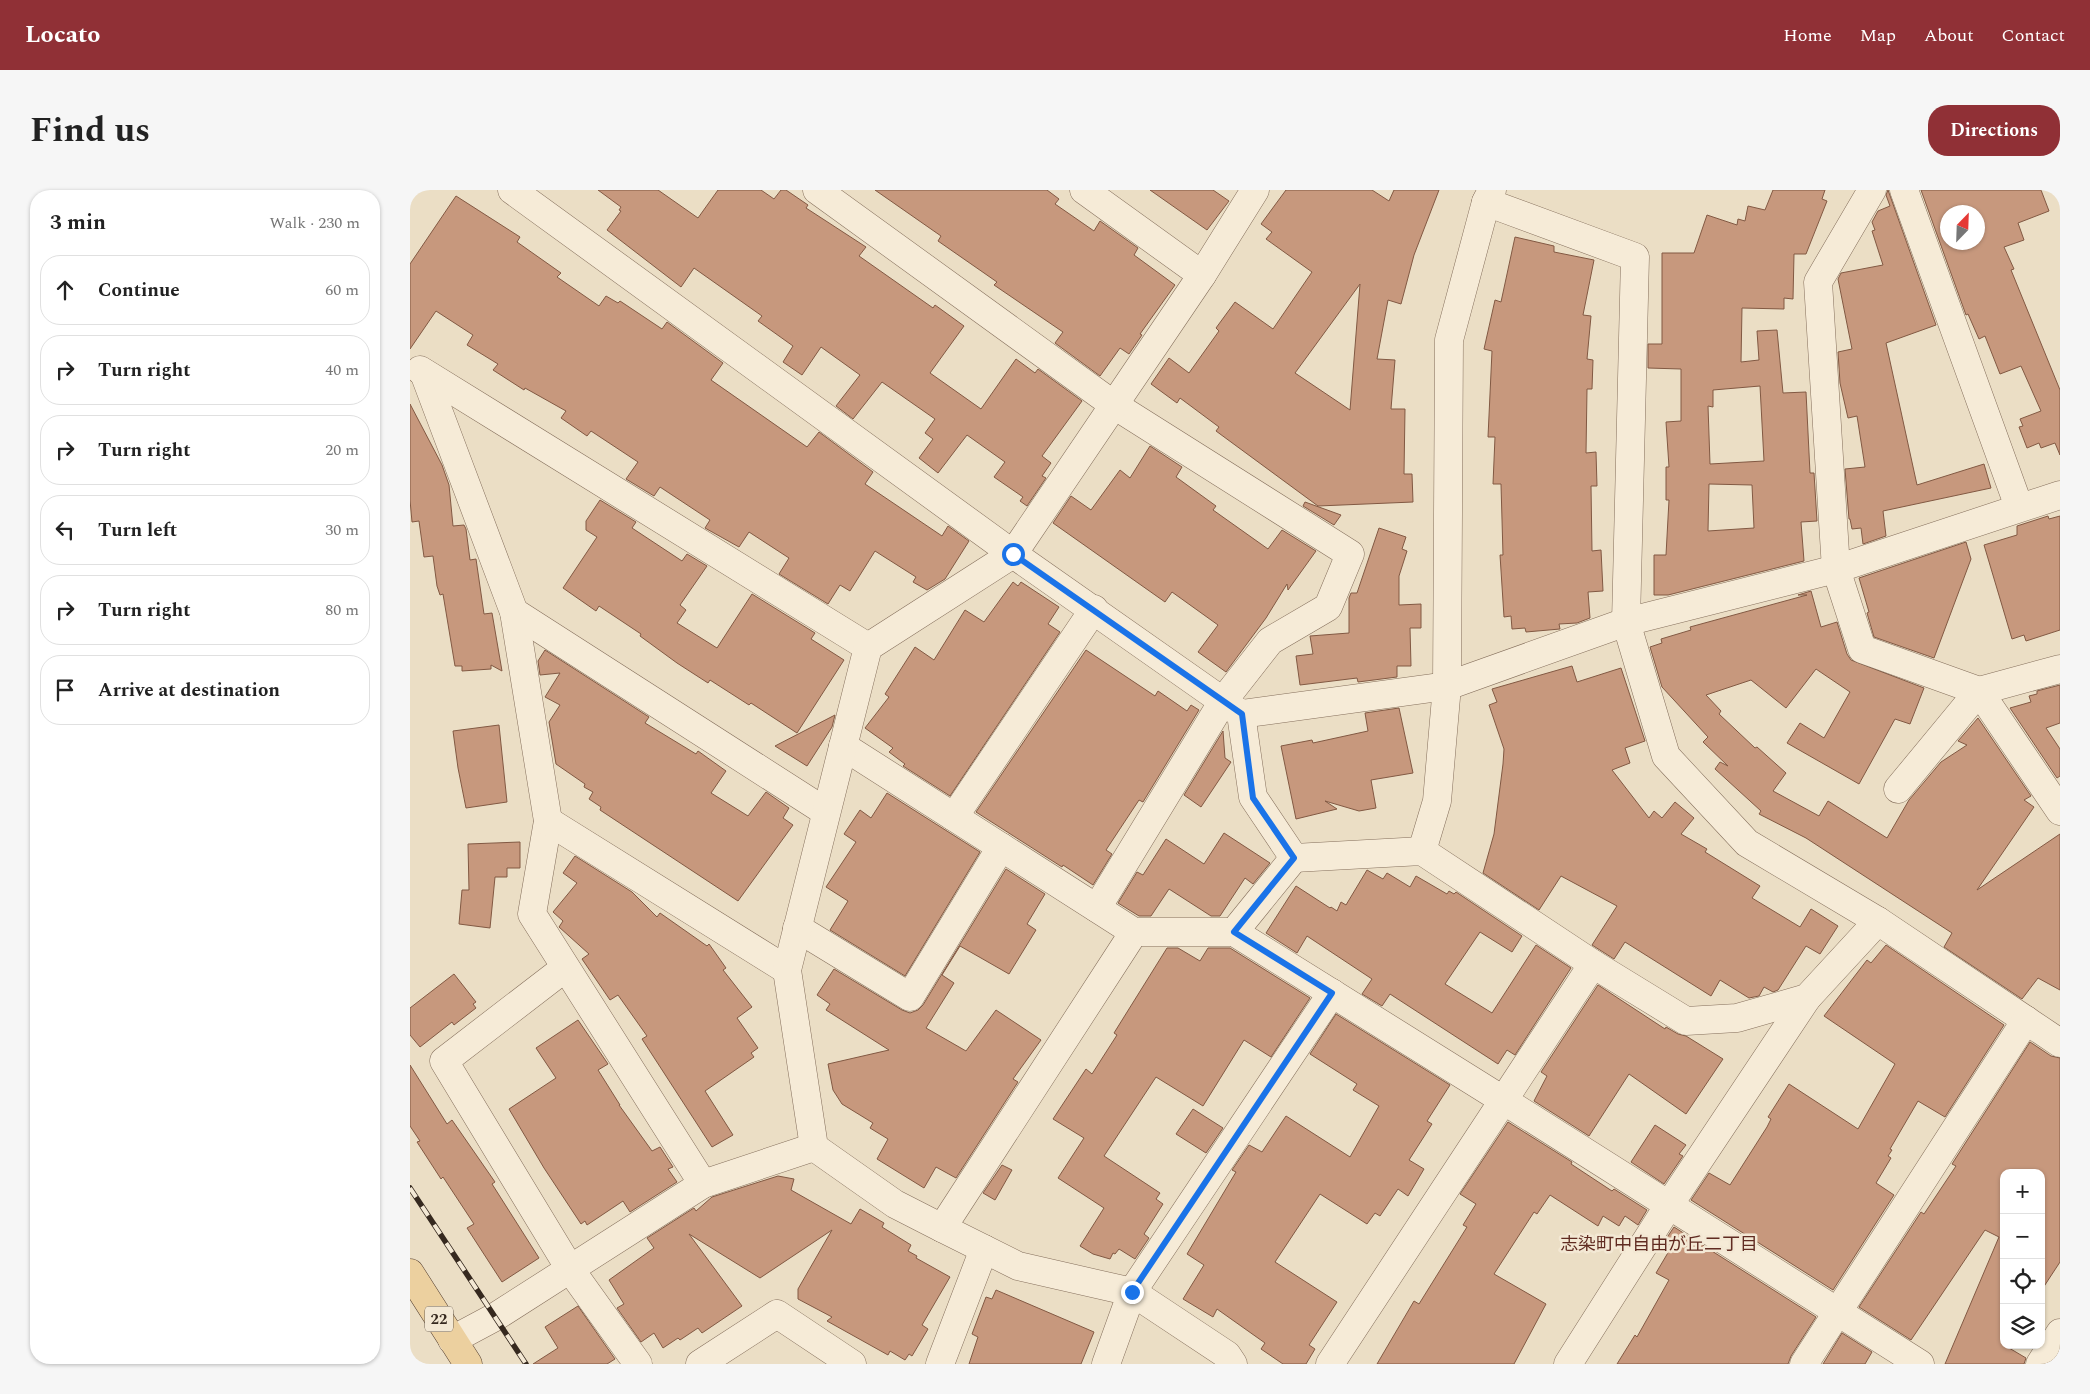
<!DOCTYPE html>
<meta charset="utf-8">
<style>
:root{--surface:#fff;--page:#f6f6f6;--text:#222;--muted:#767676;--line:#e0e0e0;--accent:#903036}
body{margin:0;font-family:Spectral,"Noto Sans JP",serif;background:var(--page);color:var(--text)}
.controls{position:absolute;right:15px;bottom:15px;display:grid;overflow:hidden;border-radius:10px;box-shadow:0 1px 4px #0004}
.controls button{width:45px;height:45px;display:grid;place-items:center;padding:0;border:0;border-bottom:1px solid var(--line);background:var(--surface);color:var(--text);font:25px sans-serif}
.compass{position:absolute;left:1530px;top:15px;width:45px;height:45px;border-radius:50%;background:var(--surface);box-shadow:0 1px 4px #0004;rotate:23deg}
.stop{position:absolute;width:15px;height:15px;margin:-11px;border:4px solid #1a73e8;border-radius:50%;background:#fff}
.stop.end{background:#1a73e8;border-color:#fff;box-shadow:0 1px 5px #0008}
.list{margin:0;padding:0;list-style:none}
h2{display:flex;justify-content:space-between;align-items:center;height:65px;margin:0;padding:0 20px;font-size:21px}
h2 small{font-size:16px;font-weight:400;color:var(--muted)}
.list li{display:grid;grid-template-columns:32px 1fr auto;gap:15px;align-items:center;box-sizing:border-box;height:70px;margin:0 10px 10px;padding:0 10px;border:1px solid var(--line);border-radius:20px}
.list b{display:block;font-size:19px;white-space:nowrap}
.list em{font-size:16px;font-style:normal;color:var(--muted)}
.icon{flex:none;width:28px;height:28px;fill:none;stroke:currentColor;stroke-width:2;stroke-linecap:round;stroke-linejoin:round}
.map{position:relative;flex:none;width:1650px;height:1174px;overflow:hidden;border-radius:20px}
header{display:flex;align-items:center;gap:30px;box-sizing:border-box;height:70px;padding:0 25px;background:var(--accent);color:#fff}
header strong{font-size:24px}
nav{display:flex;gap:28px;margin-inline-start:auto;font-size:18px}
.intro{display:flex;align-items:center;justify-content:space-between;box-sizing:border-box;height:120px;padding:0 30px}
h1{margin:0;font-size:35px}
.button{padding:12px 22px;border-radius:20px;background:var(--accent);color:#fff;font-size:18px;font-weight:700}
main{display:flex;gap:30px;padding:0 30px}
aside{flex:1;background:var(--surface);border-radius:20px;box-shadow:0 1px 4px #0004}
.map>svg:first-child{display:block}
.building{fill:#c7987d;stroke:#825943;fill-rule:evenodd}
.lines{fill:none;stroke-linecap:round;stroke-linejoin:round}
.minor-casing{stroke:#856f5c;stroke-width:29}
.tertiary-casing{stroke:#856f5c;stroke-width:29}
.primary-casing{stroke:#533e30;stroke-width:29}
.minor{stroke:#f6ebd7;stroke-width:28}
.tertiary{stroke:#f6ebd7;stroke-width:28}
.primary{stroke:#ecd09f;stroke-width:28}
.rail-casing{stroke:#36291f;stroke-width:5.5}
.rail{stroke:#f3e8d4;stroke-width:4;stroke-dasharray:11;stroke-linecap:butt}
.route{stroke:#1a73e8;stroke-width:6}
.labels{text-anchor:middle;stroke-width:5;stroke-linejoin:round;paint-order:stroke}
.shield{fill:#f3e8d4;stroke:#6f6255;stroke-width:1}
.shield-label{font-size:15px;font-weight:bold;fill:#36291f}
.neighbourhood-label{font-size:18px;fill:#602b21;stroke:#f3e8d4}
</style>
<header>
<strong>Locato</strong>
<nav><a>Home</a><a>Map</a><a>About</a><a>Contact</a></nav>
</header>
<div class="intro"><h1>Find us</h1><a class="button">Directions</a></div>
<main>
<aside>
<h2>3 min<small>Walk · 230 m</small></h2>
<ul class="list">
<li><svg class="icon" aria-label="ahead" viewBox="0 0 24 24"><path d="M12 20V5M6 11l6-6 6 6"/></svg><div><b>Continue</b></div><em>60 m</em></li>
<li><svg class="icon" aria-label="right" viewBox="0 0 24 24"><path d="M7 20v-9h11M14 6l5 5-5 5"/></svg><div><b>Turn right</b></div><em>40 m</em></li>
<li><svg class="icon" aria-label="right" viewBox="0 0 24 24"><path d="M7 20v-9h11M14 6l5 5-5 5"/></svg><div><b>Turn right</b></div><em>20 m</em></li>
<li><svg class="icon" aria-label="left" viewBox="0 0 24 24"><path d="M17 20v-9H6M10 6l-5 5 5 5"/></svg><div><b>Turn left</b></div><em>30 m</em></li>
<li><svg class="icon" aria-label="right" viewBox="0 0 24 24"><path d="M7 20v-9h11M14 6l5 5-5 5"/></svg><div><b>Turn right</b></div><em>80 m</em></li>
<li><svg class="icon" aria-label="arrive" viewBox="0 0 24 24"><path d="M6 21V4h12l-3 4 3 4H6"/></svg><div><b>Arrive at destination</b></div></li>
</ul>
</aside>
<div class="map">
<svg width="1650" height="1174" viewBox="0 0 1650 1174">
<rect width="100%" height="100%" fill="#ebdec5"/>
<g class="building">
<polygon points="188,0 248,0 288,28 308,0 351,0 364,9 371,0 376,0 398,15 396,18 456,57 449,66 523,118 525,115 554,136 520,183 571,219 606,169 625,183 628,179 672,211 632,266 641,273 632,286 636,288 617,316 610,311 613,307 584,287 595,272 557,245 528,283 509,268 523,249 515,243 525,229 472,192 443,229 426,216 450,185 411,157 392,185 373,172 383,156 348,131 352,126 284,78 271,97 197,40 211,21 209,20 211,17"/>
<polygon points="465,0 637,0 649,9 645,14 684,41 690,31 728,58 724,65 765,95 730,144 732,145 719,164 710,158 690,186 645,153 653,142 584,95 587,92 528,51 531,46"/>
<polygon points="740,0 803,0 819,11 797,40"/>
<path d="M 876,0 L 962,0 L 979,11 L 984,0 L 1029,0 L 1004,65 L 991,114 L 978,110 L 967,169 L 985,170 L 981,219 L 995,219 L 994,284 L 1002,284 L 1003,312 L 908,316 L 806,241 L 809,237 L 770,208 L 767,213 L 741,194 L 759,168 L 779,183 L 809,141 L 806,138 L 825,112 L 863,139 L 902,82 L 856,49 L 862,42 L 851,34 ZM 950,94 L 940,220 L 885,183 Z"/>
<path d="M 1363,0 L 1415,0 L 1412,9 L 1417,11 L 1396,64 L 1384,64 L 1383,109 L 1374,108 L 1374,119 L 1332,118 L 1331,172 L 1349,170 L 1347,141 L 1367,140 L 1373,203 L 1396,202 L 1400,283 L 1404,283 L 1407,331 L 1391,332 L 1394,371 L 1258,405 L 1244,405 L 1244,365 L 1256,365 L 1259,310 L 1256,310 L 1256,277 L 1259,277 L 1256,232 L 1271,231 L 1271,179 L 1238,178 L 1238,154 L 1252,154 L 1252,63 L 1284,63 L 1297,25 L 1327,35 L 1328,29 L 1335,31 L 1338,16 L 1355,20 ZM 1350,196 L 1354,271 L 1300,274 L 1298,216 L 1303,217 L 1303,200 ZM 1299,294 L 1342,295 L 1344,338 L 1298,341 Z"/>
<polygon points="1478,0 1526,135 1476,153 1507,295 1574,274 1581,298 1473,321 1476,346 1453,354 1451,338 1442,339 1440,329 1439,329 1435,279 1455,277 1447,226 1438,228 1430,193 1428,162 1442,159 1428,89 1431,83 1473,75 1462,41 1465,40 1462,32 1468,21 1480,16 1476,5"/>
<path d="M 1511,0 L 1631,0 L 1639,21 L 1608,33 L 1614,50 L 1594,57 L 1604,79 L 1601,80 L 1650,200 L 1650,265 L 1645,253 L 1631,258 L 1629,253 L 1617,258 L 1609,237 L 1613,236 L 1610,229 L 1631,221 L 1611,176 L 1590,184 L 1575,146 L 1569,149 L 1558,124 L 1556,125 ZM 1538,22 L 1568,22 L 1568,52 L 1538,52 Z"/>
<polygon points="46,6 110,47 107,52 151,83 147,87 189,116 196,106 208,113 210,111 252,139 257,132 313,173 301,190 397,257 409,242 463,282 455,294 532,346 538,336 559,351 535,389 517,400 503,392 506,387 465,361 440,401 430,395 418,414 369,384 379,368 339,342 329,357 295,338 300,330 250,297 244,306 216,289 228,272 181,241 177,246 151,228 156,221 115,198 114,200 83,180 88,174 57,155 63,145 26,121 0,159 0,74"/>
<polygon points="1105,47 1144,56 1144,62 1184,70 1173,125 1181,126 1177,169 1183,170 1182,199 1177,199 1176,263 1186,262 1187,296 1181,296 1182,361 1191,360 1193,401 1178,402 1180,428 1167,433 1149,434 1150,439 1116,442 1115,438 1102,439 1101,426 1094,427 1090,365 1093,365 1091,294 1083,294 1085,247 1078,247 1082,161 1074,159 1085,110 1091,112"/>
<polygon points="0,214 32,275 39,295 43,336 54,335 56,339 60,370 66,369 74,424 82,423 92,481 81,475 81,479 52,481 52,476 45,476 33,404 30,405 27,396 23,366 14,367 9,331 2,332 0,310"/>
<polygon points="740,256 772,277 766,287 806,316 803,320 858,359 872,340 906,361 878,400 877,394 856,428 816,482 788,462 808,435 762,402 755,412 643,333 661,306 681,320 710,280 720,288"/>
<polygon points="190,310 226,332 222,338 272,371 277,364 297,376 270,415 276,420 267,433 307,458 342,404 405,443 401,449 434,470 387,543 341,513 339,515 300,490 298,493 267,473 230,446 231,444 189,416 186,421 153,398 187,347 176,340 176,331"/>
<polygon points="895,312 931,325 924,335 893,316"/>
<polygon points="1638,326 1639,329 1650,326 1650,440 1616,451 1614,445 1602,449 1574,355 1607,345 1607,336"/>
<polygon points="969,338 996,347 992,359 997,361 989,386 989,415 1011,414 1011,438 1000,438 1001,476 987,476 987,487 948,492 947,488 890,495 886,466 903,464 900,446 939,443 939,408 941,403 947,403"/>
<polygon points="1556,352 1561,369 1524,468 1464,447 1457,423 1459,422 1449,388"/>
<polygon points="603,392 608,396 611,392 649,417 638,434 650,442 540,606 493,576 495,574 479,562 483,558 455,538 479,507 475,504 505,457 524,470 555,420 574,432"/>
<polygon points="1401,401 1411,437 1427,432 1437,464 1441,470 1514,498 1500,534 1485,529 1449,594 1377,553 1390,533 1414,548 1440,502 1406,479 1376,518 1341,490 1296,505 1311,521 1309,524 1345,558 1347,557 1376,583 1363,601 1409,626 1418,611 1477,648 1499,610 1531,572 1557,555 1548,551 1568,528 1621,606 1614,610 1624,617 1567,700 1650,644 1650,800 1628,788 1612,809 1534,757 1542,743 1396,648 1349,624 1351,621 1305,579 1310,572 1318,576 1293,552 1298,547 1252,497 1240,457 1252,453 1251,449 1281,440 1280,437 1397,405 1388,405"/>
<polygon points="135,460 239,527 235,533 286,564 288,561 316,581 301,603 338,626 356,602 379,618 373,628 383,635 328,711 190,620 191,617 179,609 183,602 174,597 175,594 146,574 139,532 150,515 135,507 150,483 130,485 128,471"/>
<polygon points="676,460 745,506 748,501 777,521 781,515 789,520 733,612 729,610 696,660 702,664 683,695 653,675 652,677 566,622"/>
<polygon points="1162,476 1167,492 1211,478 1235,551 1215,558 1220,573 1202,580 1239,628 1244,621 1252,628 1265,612 1284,628 1271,644 1297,659 1295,662 1350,696 1342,708 1390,737 1401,719 1428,736 1410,764 1396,756 1368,800 1363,802 1354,797 1349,806 1339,808 1310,790 1301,806 1215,752 1204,769 1182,755 1207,716 1151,686 1129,720 1073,683 1084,644 1093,574 1094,559 1079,515 1087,512 1082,499"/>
<polygon points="1650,495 1650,533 1636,538 1650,559 1650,586 1647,588 1600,518 1621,512 1619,506 1627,504 1627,501"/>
<polygon points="989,518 1003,583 961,590 966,618 949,621 915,611 927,619 886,629 871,556 902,550 903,553 958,541 955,523"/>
<polygon points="425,525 422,537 397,576 365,556"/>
<polygon points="89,535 97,612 56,618 48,578 43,541"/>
<polygon points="813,541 815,568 821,572 791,617 774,605"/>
<polygon points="477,603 570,662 495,786 420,740 438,711 416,697 446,652 434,644 450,620 461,628"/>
<polygon points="814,643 860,673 843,694 835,688 810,726 801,726 759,699 741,726 729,726 708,713 727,682 733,685 756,649 794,674"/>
<polygon points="110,652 110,678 97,678 97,687 85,687 80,738 49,734 52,700 59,700 58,654"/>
<polygon points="165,666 222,702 247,727 250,723 297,756 299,754 316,778 313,780 342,817 327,828 348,858 341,863 344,867 295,901 323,945 302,957 232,849 237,846 208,805 200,810 172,769 179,764 149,737 153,731 143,722 167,693 153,683"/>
<polygon points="596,679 635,704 617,734 626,740 599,784 550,756 532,785 544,793 516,838 556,861 586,820 631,850 603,889 608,892 546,988 526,977 514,998 467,969 478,949 460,938 463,933 432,914 423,900 418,874 479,860 416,820 420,814 407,805 424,779 492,820 500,823 508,820 513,815"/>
<polygon points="957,680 973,689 977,683 1000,697 1006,686 1037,704 1039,701 1044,704 1046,702 1112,746 1102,762 1070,742 1035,794 1082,823 1126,755 1161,778 1105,865 1097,860 1088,874 980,804 972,816 952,804 962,789 897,746 887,763 856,743 886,696 920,718 921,717 927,721 931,712 936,715"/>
<polygon points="1476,755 1594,835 1535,927 1508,911 1480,959 1482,960 1478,966 1481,968 1466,993 1484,1005 1423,1100 1281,1010 1299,983 1320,995 1357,937 1361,929 1358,927 1379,894 1448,939 1485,874 1414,826 1457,770 1461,773"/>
<polygon points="757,758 768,758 790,771 798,758 820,758 900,808 861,867 834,850 793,916 746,887 694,966 750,1003 746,1009 753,1014 734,1044 739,1048 725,1069 709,1059 705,1064 703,1063 700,1069 683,1064 670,1056 694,1018 648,988 674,948 643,929 676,879 682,884 707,845 704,843"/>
<polygon points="44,784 66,812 63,814 66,818 44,835 42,832 10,857 0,845 0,818"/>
<polygon points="1188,795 1255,839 1256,837 1268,844 1276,846 1313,869 1276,924 1219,884 1179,946 1124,911 1137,886 1131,882"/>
<polygon points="926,824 1040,895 1017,931 1022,934 999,970 1014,979 998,1006 988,999 970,1026 965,1023 957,1034 910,1004 865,1072 927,1112 899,1155 905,1159 896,1174 873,1174 851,1159 855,1153 807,1119 803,1127 773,1109 794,1075 777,1064 826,982 822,980 839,955 852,962 876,926 940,967 969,916 943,900 947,894 900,864"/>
<polygon points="168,830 198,874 188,880 210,915 209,915 242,961 250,957 263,977 258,979 267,992 220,1022 213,1011 177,1035 175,1031 171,1034 134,978 99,919 146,888 126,858"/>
<polygon points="1620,852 1641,866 1650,868 1650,1072 1631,1101 1631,983 1594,983 1594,1155 1616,1168 1614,1174 1535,1174 1589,1047 1575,1040 1501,1150 1449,1117 1511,1022 1514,1024 1546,976 1542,974"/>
<polygon points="0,875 37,934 42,930 85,992 82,994 129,1068 92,1092 57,1038 64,1034 33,987 31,989 7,952 10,951 0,936"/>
<polygon points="783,919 813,938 796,963 766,944"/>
<polygon points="1098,932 1162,972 1161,974 1202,1001 1204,999 1237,1020 1228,1035 1215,1026 1209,1036 1193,1026 1188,1036 1140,1005 1127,1024 1124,1022 1084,1084 1136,1114 1104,1174 967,1174 1004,1111 1009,1114 1057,1037 1053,1035 1066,1014 1050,1004"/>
<polygon points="1245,935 1276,955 1269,964 1273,966 1254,994 1221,972"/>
<polygon points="592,975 602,980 585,1010 573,1003"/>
<polygon points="368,986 384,989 381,1000 441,1034 450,1019 474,1033 472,1037 501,1055 498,1061 507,1066 506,1068 540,1087 512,1135 518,1139 502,1166 499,1164 495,1170 480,1161 478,1165 417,1131 422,1127 388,1109 388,1099 422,1040 350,1088 279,1044 332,1116 292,1143 288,1138 270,1150 268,1148 253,1158 244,1143 231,1152 207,1118 214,1114 199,1090 244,1058 237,1048 284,1018 286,1021 302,1007"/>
<polygon points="1264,1037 1406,1127 1381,1166 1378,1174 1207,1174 1225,1145 1227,1147 1259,1090 1246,1083 1259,1061 1255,1059 1258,1054 1254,1052"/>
<polygon points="586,1100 684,1142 671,1174 559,1174 568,1147 562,1144 576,1107 582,1109"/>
<polygon points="168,1116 205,1169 197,1174 123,1174 148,1158 135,1137"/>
<polygon points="1432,1143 1462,1162 1455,1174 1413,1174"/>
</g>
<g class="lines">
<defs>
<g id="minor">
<polyline points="102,0 603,364 831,524 843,607 884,668 1012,661 1183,774 1276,831 1327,828 1397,808 1468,731 1650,853"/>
<polyline points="407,0 704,215 940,364 918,417 860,451 813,511 687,718"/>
<polyline points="674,0 792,85"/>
<polyline points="1462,0 1408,92 1426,379 1452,459 1569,501 1650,621"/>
<polyline points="1494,0 1609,317"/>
<polyline points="1076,12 1225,67 1216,432 1256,566 1337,653 1468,731"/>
<polyline points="10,180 458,457"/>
<polyline points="14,183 104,422 138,631 122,724 293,994"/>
<polyline points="603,364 792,85 845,0"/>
<polyline points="104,422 416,622"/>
<polyline points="831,524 1037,496 1216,432 1426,379 1650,305"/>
<polyline points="433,556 724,742 824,742 1093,910 1510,1174"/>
<polyline points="1488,599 1569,501 1650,479"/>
<polyline points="544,627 684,419"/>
<polyline points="138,631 377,780"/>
<polyline points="1012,661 1027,611 1037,496"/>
<polyline points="387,738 500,807 591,657"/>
<polyline points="824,742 884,668"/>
<polyline points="155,778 34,871 160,1079 228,1174"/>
<polyline points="532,1038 724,742"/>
<polyline points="42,1150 85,1127 293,994 404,957"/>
<polyline points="290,1174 367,1124 442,1174"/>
<polyline points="530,1174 574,1059"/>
<polyline points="696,1174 722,1102 922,803"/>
<polyline points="920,1174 1183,774"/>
<polyline points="1158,1174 1259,1015 1397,808"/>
<polyline points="1394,1174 1616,830"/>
<polyline points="1630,1174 1650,1143"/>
</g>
<g id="tertiary">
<polyline points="603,364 458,457 377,780 404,957 485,1014 532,1038 608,1076 722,1102 817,1165 823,1174"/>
<polyline points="1037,496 1039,150 1076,12 1082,0"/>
</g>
<polyline id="primary" points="0,1083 58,1174"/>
</defs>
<use href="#minor" class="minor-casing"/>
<use href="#tertiary" class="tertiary-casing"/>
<use href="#primary" class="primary-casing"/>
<use href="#minor" class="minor"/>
<use href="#tertiary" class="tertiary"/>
<use href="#primary" class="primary"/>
<defs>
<polyline id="rail" points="0,998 116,1174"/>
</defs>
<use href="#rail" class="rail-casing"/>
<use href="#rail" class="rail"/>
</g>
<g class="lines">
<polyline class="route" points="603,364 832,524 843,608 884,668 824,742 922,803 722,1102"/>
</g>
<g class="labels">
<rect class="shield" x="15" y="1116.5" width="28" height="25" rx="4"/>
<g class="shield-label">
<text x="29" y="1134">22</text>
</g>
<g class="neighbourhood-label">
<text x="1249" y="1060">志染町中自由が丘二丁目</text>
</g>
</g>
</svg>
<div class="controls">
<button>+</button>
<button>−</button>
<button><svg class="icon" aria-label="locate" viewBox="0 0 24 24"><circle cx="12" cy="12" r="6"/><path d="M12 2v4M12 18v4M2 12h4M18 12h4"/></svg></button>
<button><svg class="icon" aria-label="layers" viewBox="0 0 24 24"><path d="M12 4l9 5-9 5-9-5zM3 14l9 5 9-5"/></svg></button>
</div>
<svg class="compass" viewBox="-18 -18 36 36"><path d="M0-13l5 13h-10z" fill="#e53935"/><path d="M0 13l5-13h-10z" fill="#767676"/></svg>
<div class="stop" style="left:603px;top:364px"></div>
<div class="stop end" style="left:722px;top:1102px"></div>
</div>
</main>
